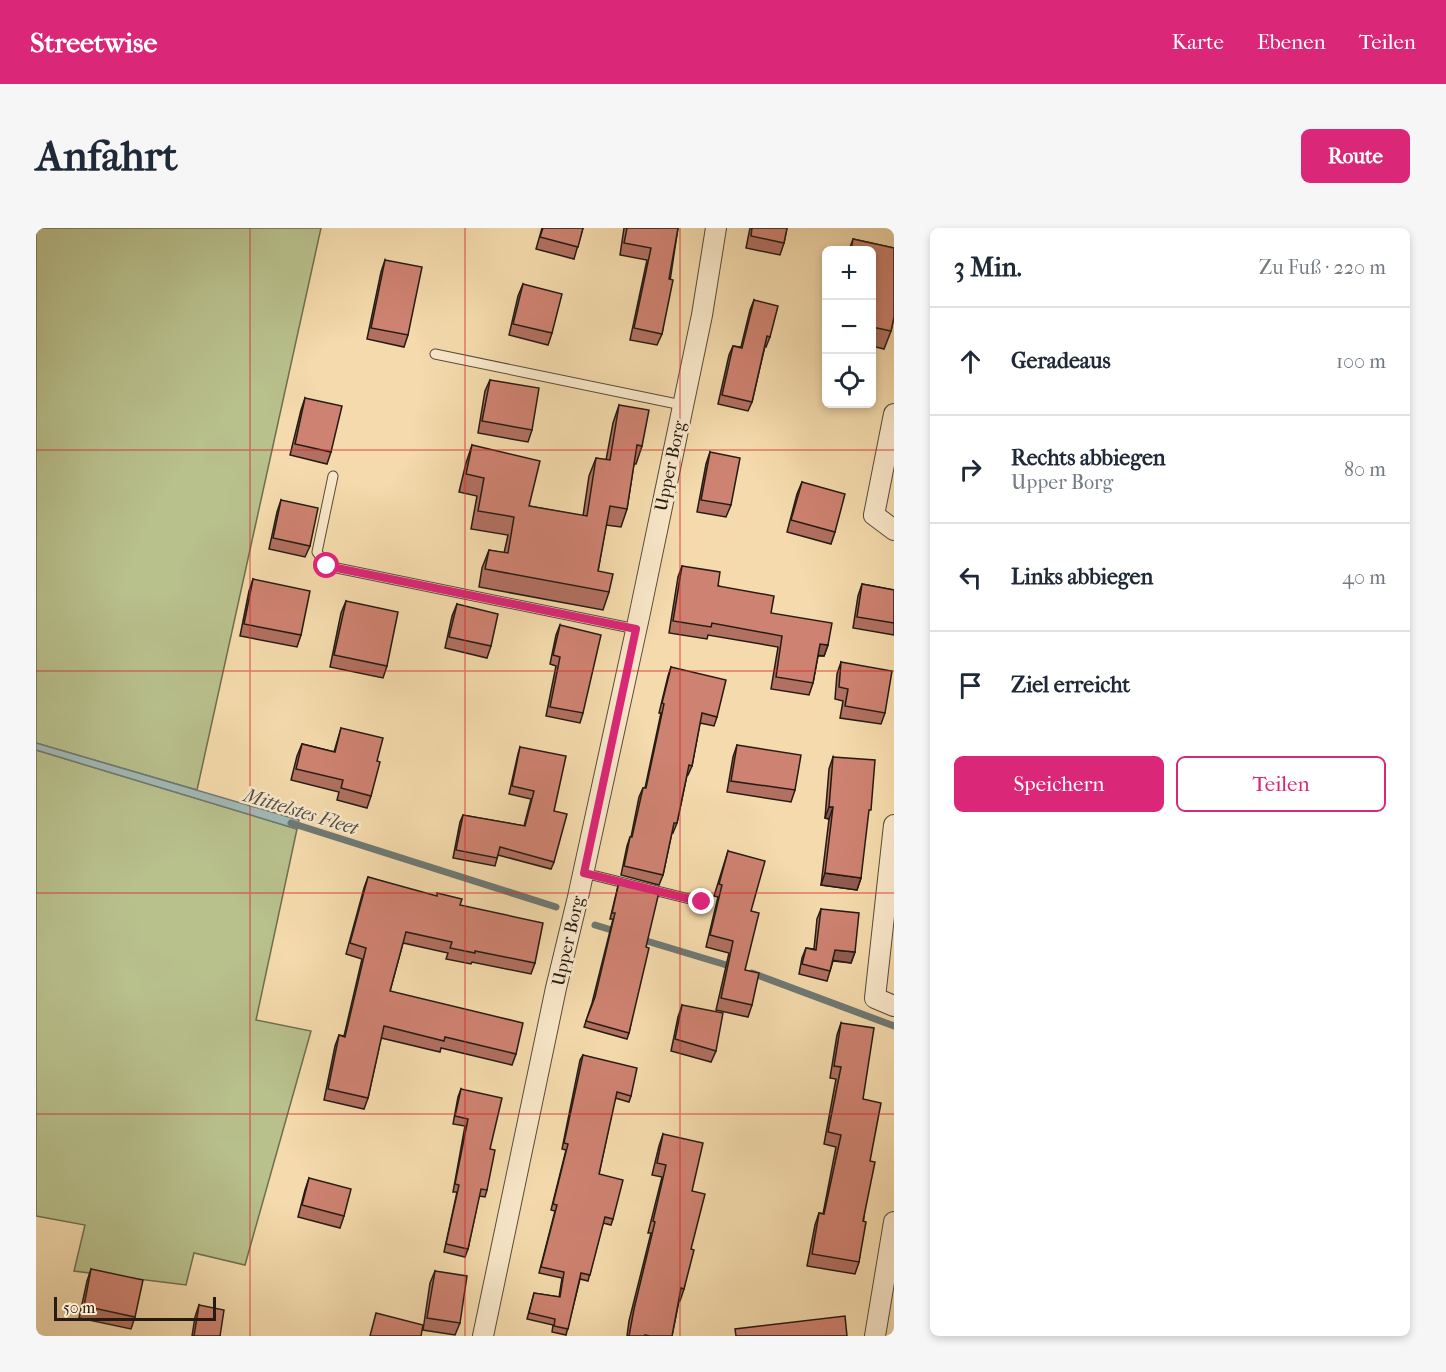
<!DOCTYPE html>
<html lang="de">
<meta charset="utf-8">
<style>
:root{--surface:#fff;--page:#f6f6f7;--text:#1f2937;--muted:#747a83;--line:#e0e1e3;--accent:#db2777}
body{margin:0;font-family:"IM FELL French Canon",serif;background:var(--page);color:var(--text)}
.controls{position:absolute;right:18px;top:18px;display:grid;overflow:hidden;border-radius:9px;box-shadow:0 3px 9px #0003}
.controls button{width:54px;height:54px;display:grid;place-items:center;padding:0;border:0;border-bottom:2px solid var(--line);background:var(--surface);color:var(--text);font:30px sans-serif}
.scale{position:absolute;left:18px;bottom:15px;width:162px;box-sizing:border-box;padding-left:6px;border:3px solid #251b13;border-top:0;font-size:16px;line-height:21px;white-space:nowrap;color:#251b13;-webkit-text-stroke:4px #f8e7c9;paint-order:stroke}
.stop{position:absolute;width:18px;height:18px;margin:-14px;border:4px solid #db2777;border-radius:50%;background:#fff}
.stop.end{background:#db2777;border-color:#fff;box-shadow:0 2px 6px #0008}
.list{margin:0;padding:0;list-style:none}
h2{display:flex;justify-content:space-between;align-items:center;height:78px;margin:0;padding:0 24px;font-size:26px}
h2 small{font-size:20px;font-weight:400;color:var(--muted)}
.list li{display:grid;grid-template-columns:39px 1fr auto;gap:18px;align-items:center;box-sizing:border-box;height:108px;padding:0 24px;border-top:2px solid var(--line)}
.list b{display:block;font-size:22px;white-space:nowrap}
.list p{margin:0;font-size:20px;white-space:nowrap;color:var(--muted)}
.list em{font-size:20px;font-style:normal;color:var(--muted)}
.actions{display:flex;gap:12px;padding:18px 24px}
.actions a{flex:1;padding:14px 0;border:2px solid var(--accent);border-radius:9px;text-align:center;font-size:21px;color:var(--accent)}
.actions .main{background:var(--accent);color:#fff}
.icon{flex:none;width:33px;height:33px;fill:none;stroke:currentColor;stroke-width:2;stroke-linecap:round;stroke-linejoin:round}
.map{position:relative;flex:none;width:858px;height:1108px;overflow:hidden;border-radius:9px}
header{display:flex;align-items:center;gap:36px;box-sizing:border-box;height:84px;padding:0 30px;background:var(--accent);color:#fff}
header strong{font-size:28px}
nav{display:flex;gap:33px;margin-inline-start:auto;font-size:21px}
.intro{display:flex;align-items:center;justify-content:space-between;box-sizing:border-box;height:144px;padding:0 36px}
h1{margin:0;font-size:42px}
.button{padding:15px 27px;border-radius:9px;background:var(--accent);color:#fff;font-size:21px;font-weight:700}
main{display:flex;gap:36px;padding:0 36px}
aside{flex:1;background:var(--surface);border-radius:9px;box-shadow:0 3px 9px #0003}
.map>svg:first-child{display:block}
.green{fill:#b8c08c;stroke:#6e6e50;stroke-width:1.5}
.water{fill:#a1b8b5;stroke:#6f7974;stroke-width:1.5}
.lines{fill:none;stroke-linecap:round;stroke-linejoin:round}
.stream{stroke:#6f7974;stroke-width:7}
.lane-casing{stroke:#594b39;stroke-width:11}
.street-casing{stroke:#594b39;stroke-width:22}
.lane{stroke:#f8e7c9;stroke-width:9}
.street{stroke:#f8e7c9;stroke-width:20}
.wall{fill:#b17061;stroke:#251b13;stroke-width:1.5}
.shaded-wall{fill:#905b4f;stroke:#251b13;stroke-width:1.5}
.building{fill:#ce8271;stroke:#251b13;stroke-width:1.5}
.route{stroke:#db2777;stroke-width:8}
.grid{fill:none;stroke:#d62828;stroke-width:1.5;stroke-opacity:0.55}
.labels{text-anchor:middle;stroke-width:5;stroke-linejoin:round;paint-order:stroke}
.street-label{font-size:18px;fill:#251b13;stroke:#f8e7c9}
.water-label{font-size:20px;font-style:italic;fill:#50524c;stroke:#f8e7c9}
</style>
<header>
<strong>Streetwise</strong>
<nav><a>Karte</a><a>Ebenen</a><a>Teilen</a></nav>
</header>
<div class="intro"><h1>Anfahrt</h1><a class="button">Route</a></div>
<main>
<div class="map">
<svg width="858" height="1108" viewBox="0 0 858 1108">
<rect width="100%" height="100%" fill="#f4daac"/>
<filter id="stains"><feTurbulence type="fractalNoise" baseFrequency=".00333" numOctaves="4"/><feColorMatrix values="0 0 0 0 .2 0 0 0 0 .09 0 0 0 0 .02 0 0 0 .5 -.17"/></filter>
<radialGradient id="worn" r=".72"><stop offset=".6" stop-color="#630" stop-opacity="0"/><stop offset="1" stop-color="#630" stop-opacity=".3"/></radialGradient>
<g class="green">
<polygon points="0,0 285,0 161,562 0,515"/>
<polygon points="0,522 261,601 220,792 275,803 209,1037 158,1025 150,1057 38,1043 49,997 0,988"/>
</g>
<polygon class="water" points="0,515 263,592 261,601 0,522"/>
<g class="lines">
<g class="stream">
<polyline points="255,595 520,679"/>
<polyline points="559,697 582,704"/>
<polyline points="604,711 697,739"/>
<polyline points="716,745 858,798"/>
</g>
<defs>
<g id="lane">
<polyline points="399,126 646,177"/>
<polyline points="297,248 281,324 291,338 600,401"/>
<polyline points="548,645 666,674"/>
</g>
<g id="street">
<polyline points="858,186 838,287 858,302"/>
<polyline points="858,597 839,770 858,778"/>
<polyline points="447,1108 520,760 542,669 603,389 666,87 680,0"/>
<polyline points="839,1108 858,994"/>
</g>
</defs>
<use href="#lane" class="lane-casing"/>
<use href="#street" class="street-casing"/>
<use href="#lane" class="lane"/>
<use href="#street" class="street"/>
</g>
<g class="wall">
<polygon points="506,0 547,0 538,31 500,21"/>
<polygon points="588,0 642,0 626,106 621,117 594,112 611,32 584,27"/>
<polygon points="714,0 751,0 748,15 744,27 710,20"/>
<polygon points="817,11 858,20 858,89 855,103 848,121 836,118 836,22 813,22"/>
<polygon points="349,32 372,107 368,119 331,111 345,44"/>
<polygon points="487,56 516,105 512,117 473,107 482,68"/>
<polygon points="718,72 734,109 730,119 729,118 716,174 712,183 682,176 693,127 697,118 705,119 714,82"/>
<polygon points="454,152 496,202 492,214 442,205 449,163"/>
<polygon points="269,170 295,224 291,236 254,227 265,182"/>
<polygon points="583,177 606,218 600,236 598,236 591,281 585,299 570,297 562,343 573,364 567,382 443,359 446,340 453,322 468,325 472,307 435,301 441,268 423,264 430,235 436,217 493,278 547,288 553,248 560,230 570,232 577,195"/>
<polygon points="674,224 695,277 690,289 661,284 670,236"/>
<polygon points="766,254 799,304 795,316 751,304 761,266"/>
<polygon points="245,272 274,318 269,329 233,321 241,284"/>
<polygon points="646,338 792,417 788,428 782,428 777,455 773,467 735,461 742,419 672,407 671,411 633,405 642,349"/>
<polygon points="217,351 265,407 261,419 204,408 213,363"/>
<polygon points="826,356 858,362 858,407 817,400 822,368"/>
<polygon points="310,373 351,438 347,450 294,439 305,385"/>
<polygon points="421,376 455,418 451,430 409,420 416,388"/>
<polygon points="524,397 547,485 544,495 510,488 520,438 514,436 520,407"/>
<polygon points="805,434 849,485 845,496 804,490 807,473 799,471 801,446"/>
<polygon points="635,439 681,489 678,498 664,495 656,538 652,547 651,547 641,595 637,605 636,604 627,647 623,657 585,647 591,618 594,609 595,609 603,569 607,560 609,560 625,485 623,485 632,448"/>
<polygon points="305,500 341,533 335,568 331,580 301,572 303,564 255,552 261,528 266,516 298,524"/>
<polygon points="701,517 759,562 755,574 691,564 697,529"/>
<polygon points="484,519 518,583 518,634 515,641 462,627 459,638 417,630 424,594 427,587 488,598 495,571 473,566 482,526"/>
<polygon points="797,529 825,650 821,662 785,657 793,591 789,590 793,541"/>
<polygon points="692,623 715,683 709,742 716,777 712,789 680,782 693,725 670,719 682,669 678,668"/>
<polygon points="332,649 424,677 499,735 495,746 436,734 435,736 410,731 412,725 367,715 354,763 480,826 476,837 405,820 404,824 345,810 332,870 328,881 288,872 299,818 303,807 308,808 326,731 310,726 328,660"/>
<polygon points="583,654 610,719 593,805 591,811 548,799 556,775 577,691 574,691"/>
<polygon points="785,681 819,724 815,735 797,733 791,753 763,746 766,730 770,720 778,721 781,691"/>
<polygon points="646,777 680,823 675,834 635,823 642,789"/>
<polygon points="805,795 827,871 834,933 823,1034 819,1046 771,1038 779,997 783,985 787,986 800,919 788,916 800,851 794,850 801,807"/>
<polygon points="547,827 595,868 593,874 579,870 563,946 577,991 575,997 567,995 552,1053 544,1051 530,1107 516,1104 517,1097 491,1091 498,1065 523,1069 526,1050 503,1045 519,983 515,982 530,922 526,921 544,832"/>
<polygon points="425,861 454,921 451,962 449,969 443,968 432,1021 429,1029 408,1024 421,964 417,964 429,898 417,896 422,869"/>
<polygon points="627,906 656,963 655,1021 648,1061 644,1073 643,1073 636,1108 591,1108 593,1093 615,1005 612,1005 626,949 616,947 623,918"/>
<polygon points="273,950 308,988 304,1000 262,989 269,962"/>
<polygon points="55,1041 99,1089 95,1101 43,1090 51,1053"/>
<polygon points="399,1043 424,1095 419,1107 387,1102 394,1055"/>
<polygon points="163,1077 184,1108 156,1108 159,1089"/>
</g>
<g class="shaded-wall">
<polygon points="784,416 792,417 788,428 780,427"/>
<polygon points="793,579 797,579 793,591 789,590"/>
<polygon points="789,645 825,650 821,662 785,657"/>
<polygon points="799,722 819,724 815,735 795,732"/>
</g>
<g class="building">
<polygon points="507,0 547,0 542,19 504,9"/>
<polygon points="591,0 642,0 633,51 637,52 626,106 598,100 615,20 588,15"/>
<polygon points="716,0 751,0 748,15 715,8"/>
<polygon points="817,11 858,20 858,89 855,103 836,99 836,22 815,22"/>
<polygon points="349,32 386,39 372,107 335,100"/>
<polygon points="487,56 526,66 516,105 477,96"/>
<polygon points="718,72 742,78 734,109 731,108 716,174 686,167 697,118 706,120"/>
<polygon points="454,152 503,160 496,202 446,193"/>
<polygon points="269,170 306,178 295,224 259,216"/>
<polygon points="583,177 613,182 606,218 601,217 591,281 574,278 562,343 577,346 573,364 449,341 453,322 472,325 478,289 442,283 448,250 430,246 436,217 504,233 493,278 551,288 560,230 574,232"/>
<polygon points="674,224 704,230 695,277 665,272"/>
<polygon points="766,254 809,266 799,304 755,292"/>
<polygon points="245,272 282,280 274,318 237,310"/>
<polygon points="646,338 684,344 682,358 738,368 735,385 796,395 792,417 784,416 777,455 740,449 746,408 676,395 675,399 637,393"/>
<polygon points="217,351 274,363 265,407 208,396"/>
<polygon points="826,356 858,362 858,395 821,389"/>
<polygon points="310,373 362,384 351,438 298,427"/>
<polygon points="421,376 462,386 455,418 413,409"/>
<polygon points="524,397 565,407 547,485 514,479 524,429 517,427"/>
<polygon points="805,434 856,443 849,485 809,478 812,461 803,459"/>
<polygon points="635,439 690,452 681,489 666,485 656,538 653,537 641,595 638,595 627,647 588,638 594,609 596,609 607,560 610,560 628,476 626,475"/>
<polygon points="305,500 347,510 341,533 344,534 335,568 305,560 307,552 260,541 266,516 299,524"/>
<polygon points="701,517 765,527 759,562 695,553"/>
<polygon points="484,519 530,528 518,583 531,586 518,634 464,619 461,630 420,622 427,587 489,598 498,563 476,558"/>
<polygon points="797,529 839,532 835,582 833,582 825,650 789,645 797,579 793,579"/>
<polygon points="692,623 729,633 715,683 723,685 709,742 723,745 716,777 685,770 697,713 674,707 686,657 683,656"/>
<polygon points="332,649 401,668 401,665 426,671 424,677 507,695 499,735 439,723 439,725 414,720 416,714 370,704 354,763 487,795 480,826 409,809 408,813 348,798 332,870 292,861 303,807 309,809 330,720 314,715"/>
<polygon points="583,654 623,664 610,719 613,720 593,805 550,793 559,769 579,685 576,685"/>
<polygon points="785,681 823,685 819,724 799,722 794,743 766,736 770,720 780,722"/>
<polygon points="646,777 687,785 680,823 639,811"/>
<polygon points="805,795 838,800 827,871 845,875 834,933 839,934 827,993 830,994 823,1034 776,1026 783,985 788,986 805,907 792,904 805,839 798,838"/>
<polygon points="547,827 601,840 595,868 581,864 563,946 587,952 577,991 569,989 554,1047 545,1045 532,1101 518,1098 519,1091 493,1085 498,1065 524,1069 528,1044 505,1039 521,977 517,976 532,916 528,915"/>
<polygon points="425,861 466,870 454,921 459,922 451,962 445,961 432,1021 410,1016 423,957 419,956 432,891 419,888"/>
<polygon points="627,906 667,915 656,963 669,966 655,1021 658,1022 648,1061 645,1060 636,1108 614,1108 609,1107 609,1108 593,1108 598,1081 619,994 617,993 630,937 621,935"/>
<polygon points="273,950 315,961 308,988 266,977"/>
<polygon points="55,1041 107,1052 99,1089 48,1078"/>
<polygon points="399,1043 431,1048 424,1095 391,1090"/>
<polygon points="163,1077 188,1082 184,1108 158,1108"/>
<polygon points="340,1085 387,1097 385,1108 334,1108"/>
<polygon points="809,1088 811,1108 700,1108 699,1101"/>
</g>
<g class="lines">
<polyline class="route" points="291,338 600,401 548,645 666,674"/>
</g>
<path class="grid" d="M 214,0 L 214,1108M 429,0 L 429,1108M 644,0 L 644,1108M 0,222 L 858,222M 0,443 L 858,443M 0,665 L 858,665M 0,886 L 858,886"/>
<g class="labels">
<g class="street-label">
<text transform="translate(634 238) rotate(-78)" y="6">Upper Borg</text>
<text transform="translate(532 713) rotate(-77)" y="6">Upper Borg</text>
</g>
<g class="water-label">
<text transform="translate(265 583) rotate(17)" y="7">Mittelstes Fleet</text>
</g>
</g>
<rect width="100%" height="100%" filter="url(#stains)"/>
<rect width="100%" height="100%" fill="url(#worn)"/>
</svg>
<div class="controls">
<button>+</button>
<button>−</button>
<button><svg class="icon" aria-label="locate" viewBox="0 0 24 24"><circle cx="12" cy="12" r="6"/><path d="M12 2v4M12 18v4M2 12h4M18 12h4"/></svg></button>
</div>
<div class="scale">50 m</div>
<div class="stop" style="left:291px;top:338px"></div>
<div class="stop end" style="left:666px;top:674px"></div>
</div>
<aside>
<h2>3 Min.<small>Zu Fuß · 220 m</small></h2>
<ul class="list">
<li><svg class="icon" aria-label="ahead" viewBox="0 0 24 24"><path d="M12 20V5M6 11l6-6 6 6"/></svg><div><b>Geradeaus</b></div><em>100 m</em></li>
<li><svg class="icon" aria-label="right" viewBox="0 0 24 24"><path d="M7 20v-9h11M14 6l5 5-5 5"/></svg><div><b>Rechts abbiegen</b><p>Upper Borg</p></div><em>80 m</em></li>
<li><svg class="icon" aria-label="left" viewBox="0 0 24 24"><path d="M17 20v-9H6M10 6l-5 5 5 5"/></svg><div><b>Links abbiegen</b></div><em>40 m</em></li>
<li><svg class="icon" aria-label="arrive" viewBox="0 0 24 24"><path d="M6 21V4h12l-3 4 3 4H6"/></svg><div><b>Ziel erreicht</b></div></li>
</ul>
<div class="actions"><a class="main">Speichern</a><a>Teilen</a></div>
</aside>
</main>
